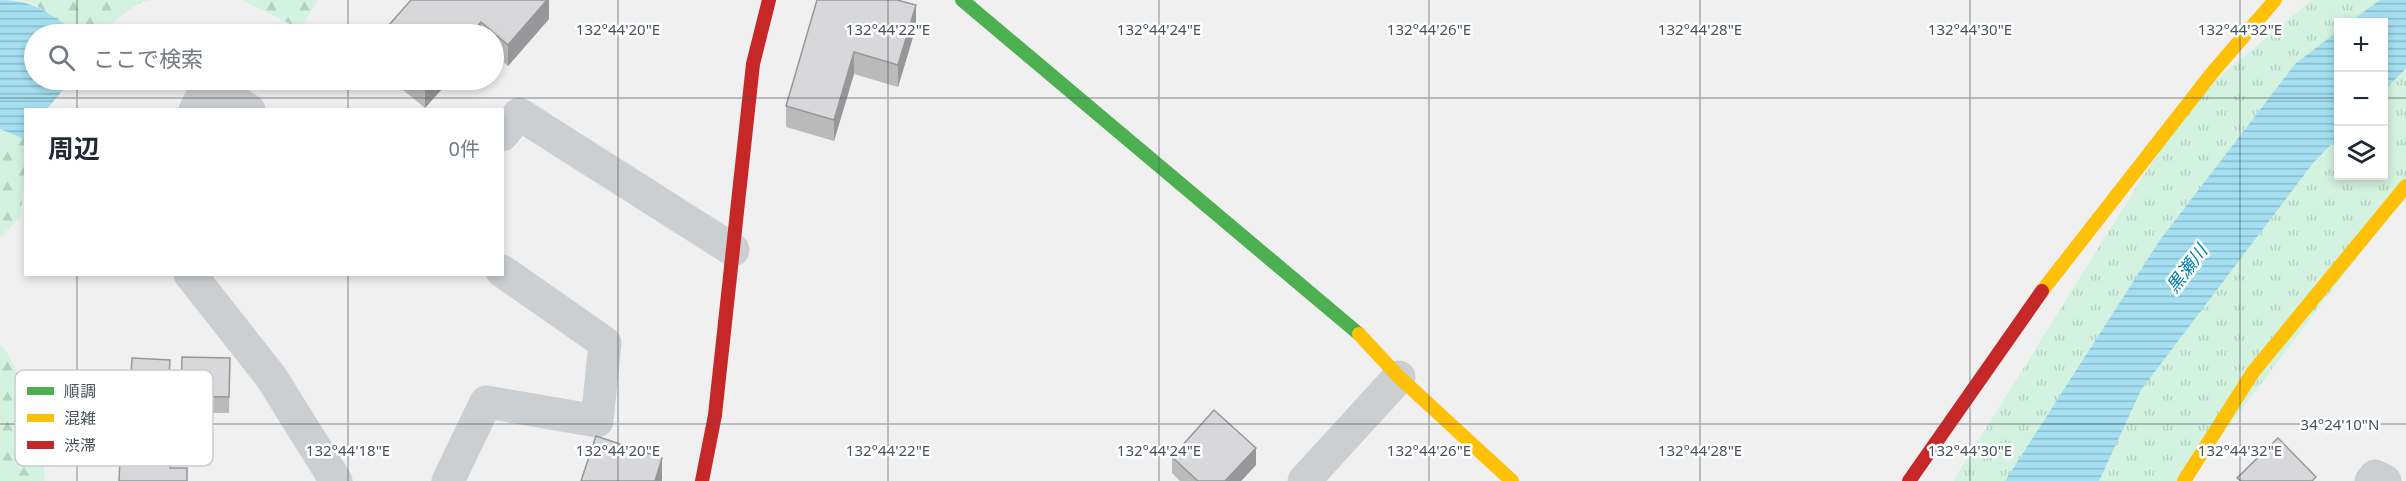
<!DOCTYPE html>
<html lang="ja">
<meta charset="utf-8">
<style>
:root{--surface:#fff;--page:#f6f6f7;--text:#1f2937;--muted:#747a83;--line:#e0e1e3}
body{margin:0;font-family:"Noto Sans","Noto Sans JP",sans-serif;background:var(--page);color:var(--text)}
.controls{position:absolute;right:18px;top:18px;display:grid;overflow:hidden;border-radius:0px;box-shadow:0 3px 9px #0003}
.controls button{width:54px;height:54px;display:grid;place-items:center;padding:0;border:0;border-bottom:2px solid var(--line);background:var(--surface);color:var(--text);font:30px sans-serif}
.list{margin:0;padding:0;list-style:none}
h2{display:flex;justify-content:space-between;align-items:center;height:78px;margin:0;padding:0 24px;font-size:26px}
h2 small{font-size:20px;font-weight:400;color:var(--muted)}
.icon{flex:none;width:33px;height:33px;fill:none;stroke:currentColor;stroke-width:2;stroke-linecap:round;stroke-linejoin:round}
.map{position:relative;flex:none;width:2406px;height:481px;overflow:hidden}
.search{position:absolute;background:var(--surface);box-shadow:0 3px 9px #0003;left:24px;top:24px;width:480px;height:66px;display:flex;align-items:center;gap:15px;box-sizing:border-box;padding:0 21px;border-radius:33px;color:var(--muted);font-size:22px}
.panel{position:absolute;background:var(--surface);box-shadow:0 3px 9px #0003;left:24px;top:108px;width:480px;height:168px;border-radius:0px}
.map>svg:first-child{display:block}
.grass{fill:url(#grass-tufts);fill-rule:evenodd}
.forest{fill:url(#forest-firs)}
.water{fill:url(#water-rules)}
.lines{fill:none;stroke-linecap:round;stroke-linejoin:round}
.street{stroke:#cccfd1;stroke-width:33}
.fast{stroke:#4caf50;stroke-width:14}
.slow{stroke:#ffc107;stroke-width:14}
.jam{stroke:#c62828;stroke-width:14}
.wall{fill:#bababb}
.shaded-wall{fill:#979799}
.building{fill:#d8d8da;stroke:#979799;stroke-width:1.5}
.ticks{fill:none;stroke:#46525e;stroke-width:1.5;stroke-opacity:0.45}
.labels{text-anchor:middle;stroke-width:5;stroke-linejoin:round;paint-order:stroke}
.water-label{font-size:18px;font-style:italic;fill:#0280a6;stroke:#fff}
.key{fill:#fff;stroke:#c8cbcf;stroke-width:1.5}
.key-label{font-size:16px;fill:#46525e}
.ticks-label{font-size:15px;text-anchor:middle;fill:#46525e;stroke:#fff;stroke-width:5;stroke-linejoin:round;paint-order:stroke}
</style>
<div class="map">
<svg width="2406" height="481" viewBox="0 0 2406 481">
<defs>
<pattern id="grass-tufts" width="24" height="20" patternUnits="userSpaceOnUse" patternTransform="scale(1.5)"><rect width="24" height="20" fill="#d3f2e0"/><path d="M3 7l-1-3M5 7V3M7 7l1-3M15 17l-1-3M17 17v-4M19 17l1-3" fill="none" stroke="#b6d1c3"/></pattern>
<pattern id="forest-firs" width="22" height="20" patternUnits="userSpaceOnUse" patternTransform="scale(1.5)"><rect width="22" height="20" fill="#d3f2e0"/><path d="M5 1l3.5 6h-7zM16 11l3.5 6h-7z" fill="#b6d1c3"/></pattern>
<pattern id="water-rules" width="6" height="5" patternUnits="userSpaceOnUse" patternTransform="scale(1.5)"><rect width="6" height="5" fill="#a5e0f2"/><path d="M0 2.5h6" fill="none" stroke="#88b8c7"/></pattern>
</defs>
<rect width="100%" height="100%" fill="#f1f0f0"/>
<path class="grass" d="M 2312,0 L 2406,0 L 2406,193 L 2187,481 L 1953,481 L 2190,101 ZM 2338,22 L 2384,22 L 2384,176 L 2338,176 Z"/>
<g class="forest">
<polygon points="17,0 153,0 139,3 97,34 79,34 32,3"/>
<polygon points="242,0 318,0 300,29"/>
<polygon points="0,129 26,139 25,174 20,218 0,237"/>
<polygon points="0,344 8,354 41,421 45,481 0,481"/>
</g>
<g class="water">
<path d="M 0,0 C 37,0 50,15 79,34 L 34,34 L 34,80 L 71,80 L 47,109 L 26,110 L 25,139 L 0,129 Z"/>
<polygon points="2380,0 2406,0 2406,68 2384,91 2384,22 2350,22"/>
<polygon points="2338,31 2338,137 2313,163 2141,390 2099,481 2005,481 2160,240 2295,64"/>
</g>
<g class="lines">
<g class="street">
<polyline points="195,110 208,85 249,110"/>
<polyline points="502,135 519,114 733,250"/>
<polyline points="190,274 271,377 336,481"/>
<polyline points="448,481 486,402 597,421 605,343 502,271"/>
<polyline points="1304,481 1399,377"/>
<polyline points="2371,481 2375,476 2385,481"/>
</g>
<polyline class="fast" points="962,0 1359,334"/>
<g class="slow">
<polyline points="2042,291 2212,73 2275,0"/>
<polyline points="1359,334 1399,377 1512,481"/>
<polyline points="2184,481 2253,372 2406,186"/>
</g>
<g class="jam">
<polyline points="702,481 715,415 753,64 769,0"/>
<polyline points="1909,481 2042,291"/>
</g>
</g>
<g class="wall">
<polygon points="549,0 549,19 508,66 494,54 494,34 381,34"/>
<polygon points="817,0 916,27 898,87 854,74 834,141 786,127 786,106"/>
<polygon points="391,80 450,80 425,108"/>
<polygon points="182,357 230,358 229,413 181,413"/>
<polygon points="170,377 167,426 129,423 129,407"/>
<polygon points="1172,457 1256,465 1241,481 1180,481 1172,473"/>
</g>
<g class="shaded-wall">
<polygon points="547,0 549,0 549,19 508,66 508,45"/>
<polygon points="916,5 916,27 898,87 898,65"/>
<polygon points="481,22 481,34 470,34"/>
<polygon points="854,52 854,74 834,141 834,120"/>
<polygon points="432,80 450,80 425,108 425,87"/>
<polygon points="170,360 170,377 167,426 167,410"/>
<polygon points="1256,448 1256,465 1241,481 1225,481"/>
<polygon points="662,458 662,481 655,481"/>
</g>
<g class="building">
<polygon points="411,0 547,0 508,45 481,22 470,34 381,34"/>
<polygon points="817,0 897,0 916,5 898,65 854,52 834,120 786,106"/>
<polygon points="416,80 432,80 425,87"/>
<polygon points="182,357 230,358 229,397 181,396"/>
<polygon points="132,358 170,360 167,410 129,407"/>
<polygon points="1214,410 1256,448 1225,481 1198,481 1172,457"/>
<polygon points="596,436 662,458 655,481 581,481"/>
<polygon points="121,438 171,441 170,468 187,468 187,481 119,481"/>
<polygon points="2278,438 2316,477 2312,481 2241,481 2237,478"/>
</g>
<path class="ticks" d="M 77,0 L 77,34M 348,0 L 348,34M 618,0 L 618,481M 888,0 L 888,481M 1159,0 L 1159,481M 1429,0 L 1429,481M 1700,0 L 1700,481M 1970,0 L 1970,481M 2240,0 L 2240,481M 77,80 L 77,110M 348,80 L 348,110M 0,98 L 2338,98M 2384,98 L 2406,98M 77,274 L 77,481M 348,274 L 348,481M 0,424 L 2406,424"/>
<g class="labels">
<g class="water-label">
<text transform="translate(2187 269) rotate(-53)" y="6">黒瀬川</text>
</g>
</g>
<rect x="15" y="370" width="198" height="96" rx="9" class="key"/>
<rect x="27" y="387" width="27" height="8" fill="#4caf50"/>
<rect x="27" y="414" width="27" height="8" fill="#ffc107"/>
<rect x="27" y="441" width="27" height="8" fill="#c62828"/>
<g class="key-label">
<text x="64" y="397">順調</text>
<text x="64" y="424">混雑</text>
<text x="64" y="451">渋滞</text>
</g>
<g class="ticks-label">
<text x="618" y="35">132°44'20"E</text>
<text x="888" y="35">132°44'22"E</text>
<text x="1159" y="35">132°44'24"E</text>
<text x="1429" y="35">132°44'26"E</text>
<text x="1700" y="35">132°44'28"E</text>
<text x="1970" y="35">132°44'30"E</text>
<text x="2240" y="35">132°44'32"E</text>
<text x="2340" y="430">34°24'10"N</text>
<text x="348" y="456">132°44'18"E</text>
<text x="618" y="456">132°44'20"E</text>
<text x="888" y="456">132°44'22"E</text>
<text x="1159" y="456">132°44'24"E</text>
<text x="1429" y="456">132°44'26"E</text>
<text x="1700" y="456">132°44'28"E</text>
<text x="1970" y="456">132°44'30"E</text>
<text x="2240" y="456">132°44'32"E</text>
</g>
</svg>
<div class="controls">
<button>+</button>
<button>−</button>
<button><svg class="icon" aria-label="layers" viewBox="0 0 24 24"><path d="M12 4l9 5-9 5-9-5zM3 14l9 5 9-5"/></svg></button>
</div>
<div class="search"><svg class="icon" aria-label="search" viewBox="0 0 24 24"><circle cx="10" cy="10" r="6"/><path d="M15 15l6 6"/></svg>ここで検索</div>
<section class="panel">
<h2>周辺<small>0件</small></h2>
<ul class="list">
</ul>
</section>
</div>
